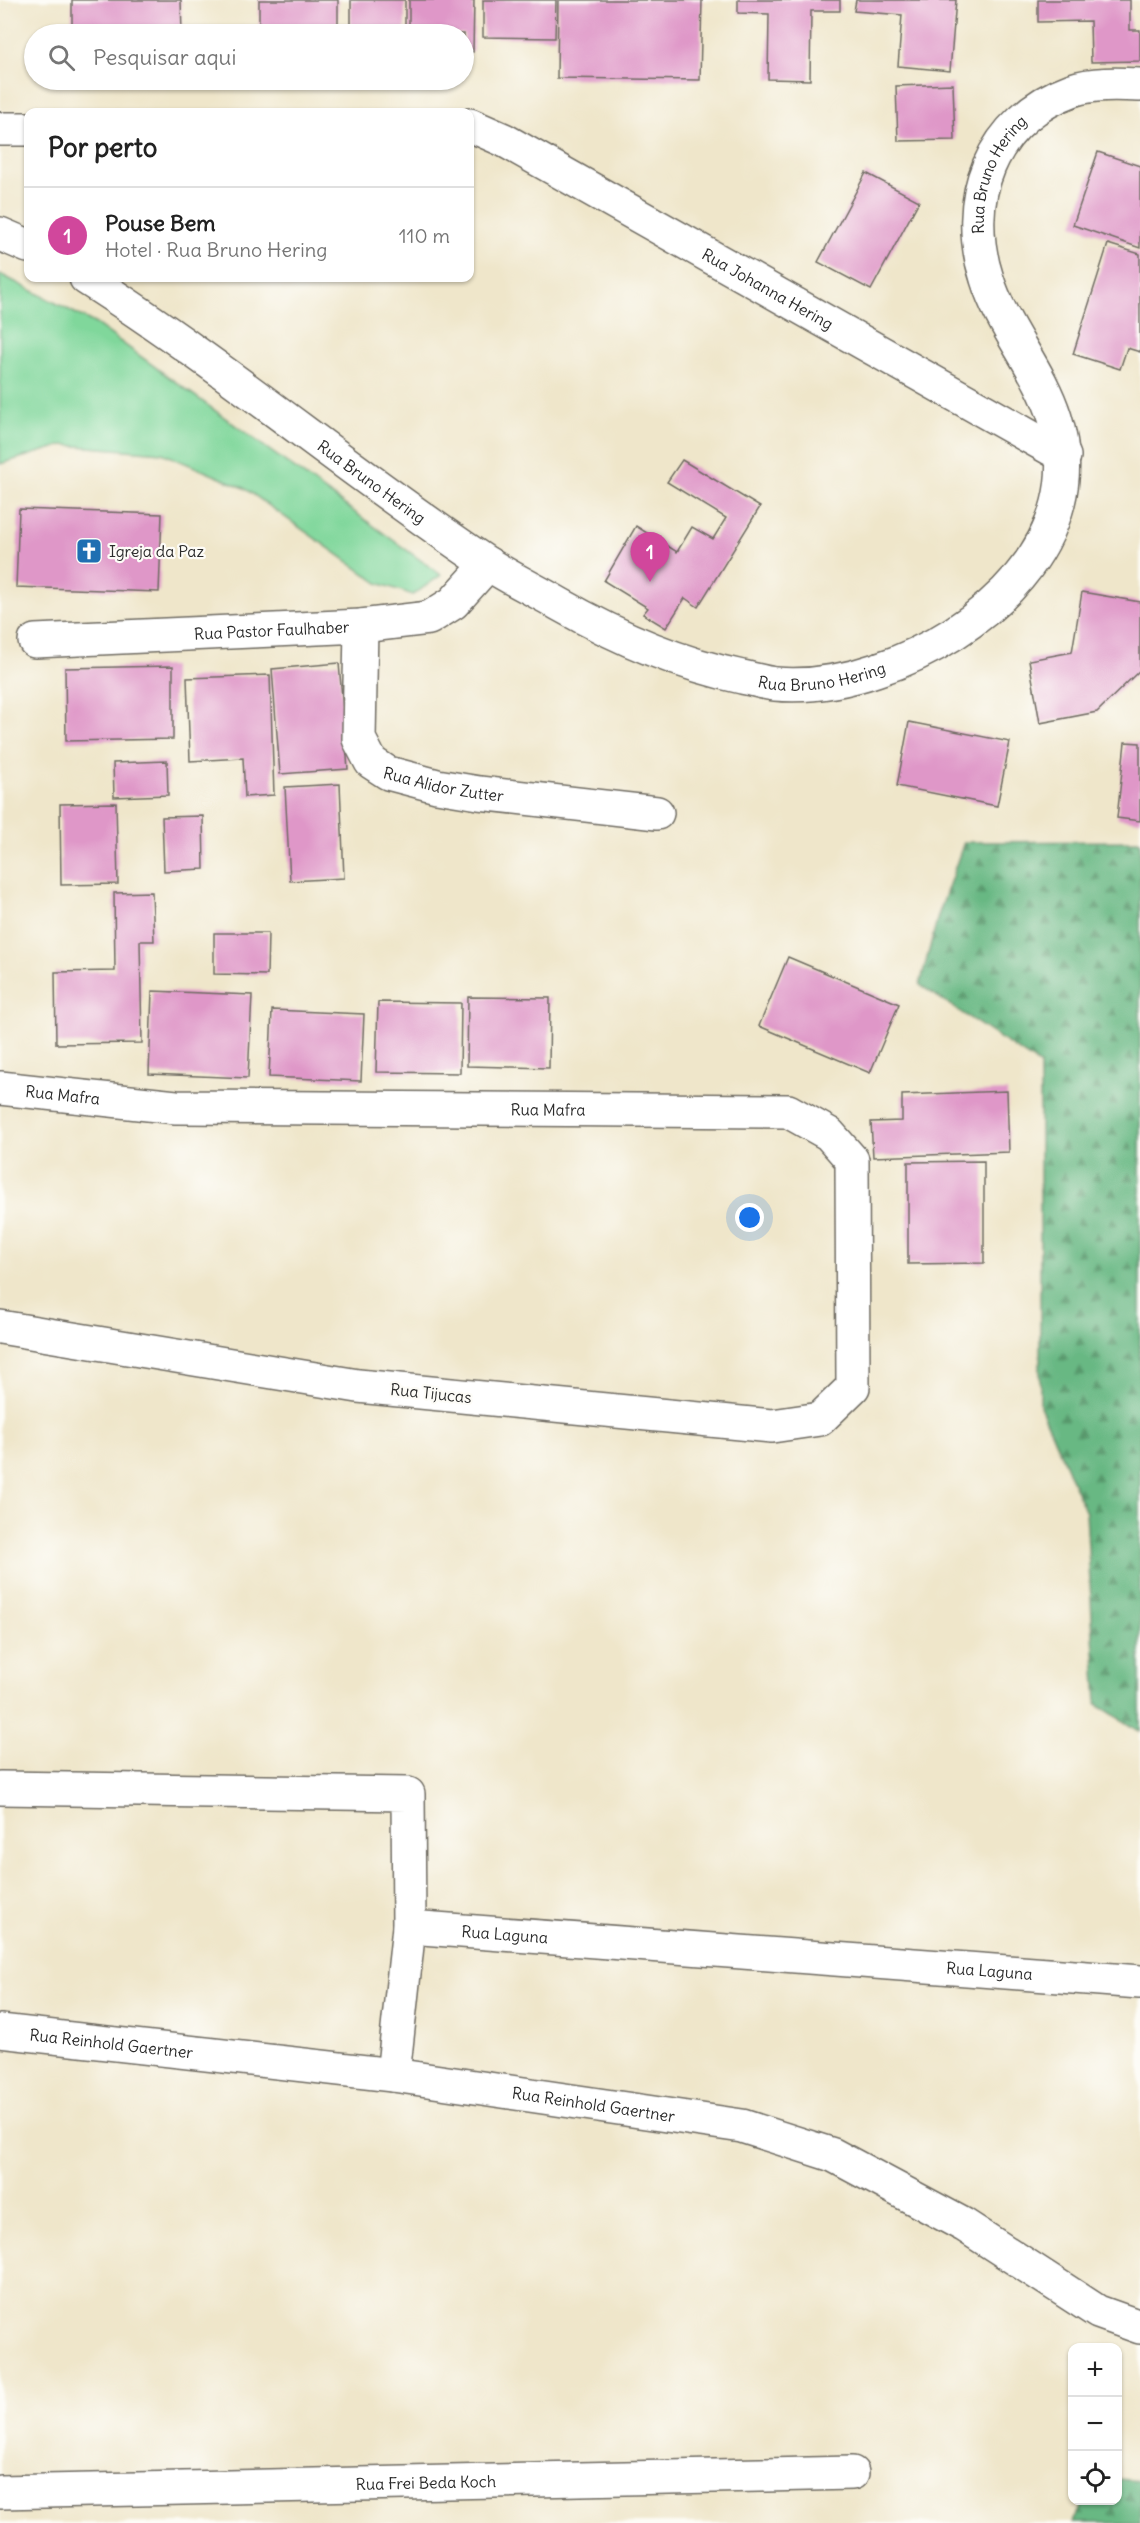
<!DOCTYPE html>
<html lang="pt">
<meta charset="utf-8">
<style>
:root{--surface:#fff;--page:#f6f6f6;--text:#222;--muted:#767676;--line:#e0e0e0;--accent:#7c3aed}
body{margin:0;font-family:Delius,sans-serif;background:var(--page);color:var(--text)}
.controls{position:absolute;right:18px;bottom:18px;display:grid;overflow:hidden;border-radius:12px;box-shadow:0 2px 4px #0004}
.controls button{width:54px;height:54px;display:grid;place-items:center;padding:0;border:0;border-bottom:2px solid var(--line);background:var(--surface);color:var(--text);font:30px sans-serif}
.you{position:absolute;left:750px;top:1218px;width:21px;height:21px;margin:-15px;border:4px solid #fff;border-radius:50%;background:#1a73e8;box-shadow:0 0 0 9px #1a73e833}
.badge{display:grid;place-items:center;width:39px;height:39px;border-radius:50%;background:var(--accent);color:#fff;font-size:20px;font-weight:700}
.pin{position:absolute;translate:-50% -50px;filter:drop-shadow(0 2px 3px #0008)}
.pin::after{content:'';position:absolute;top:32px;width:21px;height:18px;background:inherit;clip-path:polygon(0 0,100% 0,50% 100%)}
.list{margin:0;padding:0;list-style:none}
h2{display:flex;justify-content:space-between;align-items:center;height:78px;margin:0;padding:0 24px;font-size:26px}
h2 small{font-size:20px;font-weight:400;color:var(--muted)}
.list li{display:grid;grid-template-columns:39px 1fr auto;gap:18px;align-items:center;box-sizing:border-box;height:96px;padding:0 24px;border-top:2px solid var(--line)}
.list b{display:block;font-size:22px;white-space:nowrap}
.list p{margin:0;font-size:20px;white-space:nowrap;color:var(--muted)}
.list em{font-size:20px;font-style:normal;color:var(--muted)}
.icon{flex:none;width:33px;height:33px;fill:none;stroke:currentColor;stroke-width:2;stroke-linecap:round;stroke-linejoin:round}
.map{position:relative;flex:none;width:1140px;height:2523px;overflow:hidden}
.search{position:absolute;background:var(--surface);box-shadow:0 2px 4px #0004;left:24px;top:24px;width:450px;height:66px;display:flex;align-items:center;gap:15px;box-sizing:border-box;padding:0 21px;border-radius:33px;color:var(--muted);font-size:22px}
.panel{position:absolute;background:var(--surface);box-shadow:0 2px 4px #0004;left:24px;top:108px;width:450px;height:174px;border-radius:12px}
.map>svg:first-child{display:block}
.grass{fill:#80d79b;stroke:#568163;stroke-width:1.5}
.forest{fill:url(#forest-firs);stroke:#4a7257;stroke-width:1.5}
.building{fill:#df97c8}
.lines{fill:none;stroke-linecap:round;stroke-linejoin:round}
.minor-casing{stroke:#706c63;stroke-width:36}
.minor{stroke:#fff;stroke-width:33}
.labels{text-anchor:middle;stroke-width:4.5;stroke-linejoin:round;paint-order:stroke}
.street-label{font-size:16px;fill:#2b2b2b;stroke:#fdfcf7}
.poi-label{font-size:16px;fill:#2b2b2b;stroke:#fdfcf7;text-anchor:start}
</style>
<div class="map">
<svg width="1140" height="2523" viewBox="0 0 1140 2523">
<defs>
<pattern id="forest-firs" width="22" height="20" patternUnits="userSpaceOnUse" patternTransform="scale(1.5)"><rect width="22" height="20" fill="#68b883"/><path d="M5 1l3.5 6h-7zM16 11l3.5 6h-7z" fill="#56966b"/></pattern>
</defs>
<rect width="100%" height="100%" fill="#fdfcf7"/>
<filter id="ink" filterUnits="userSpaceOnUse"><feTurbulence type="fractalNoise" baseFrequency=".0167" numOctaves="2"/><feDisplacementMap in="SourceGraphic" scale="12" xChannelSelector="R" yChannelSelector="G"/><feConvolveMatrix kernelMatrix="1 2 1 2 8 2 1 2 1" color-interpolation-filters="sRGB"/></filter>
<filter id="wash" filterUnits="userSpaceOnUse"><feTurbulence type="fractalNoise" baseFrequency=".008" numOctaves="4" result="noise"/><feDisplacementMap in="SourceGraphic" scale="24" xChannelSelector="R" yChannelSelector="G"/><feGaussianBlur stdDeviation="1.35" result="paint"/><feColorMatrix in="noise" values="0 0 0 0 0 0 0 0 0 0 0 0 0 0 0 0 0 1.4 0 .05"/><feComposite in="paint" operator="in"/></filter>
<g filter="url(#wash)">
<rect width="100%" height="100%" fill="#efe6ca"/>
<polygon class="grass" points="0,274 96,324 441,575 413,595 378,583 244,488 162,453 64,445 0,464"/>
<g class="forest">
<polygon points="1140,841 1140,1732 1097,1704 1086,1513 1040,1406 1040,1065 920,985 938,916 964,842"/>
<polygon points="1118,2479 1140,2481 1140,2523 1072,2523 1086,2501 1118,2500"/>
</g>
<g id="blocks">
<g class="building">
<polygon points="72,0 181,0 182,34 72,34"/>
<rect x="259" y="0" width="79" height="34"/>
<rect x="351" y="0" width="54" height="34"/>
<polygon points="409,0 474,0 473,52 464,51 464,34 409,34"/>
<polygon points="483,0 556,0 555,38 483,37"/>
<polygon points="558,0 702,0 700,80 557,78"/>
<polygon points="738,0 840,0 840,11 811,11 810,80 768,79 769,14 738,13"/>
<polygon points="856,0 956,0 950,71 898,66 902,15 854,11"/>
<polygon points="1038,0 1130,0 1130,30 1140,30 1140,61 1091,62 1090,21 1038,22"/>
<polygon points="953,84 955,140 898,141 896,86"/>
<polygon points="1098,152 1140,166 1140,248 1073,225"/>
<polygon points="866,173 919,201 871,290 818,262"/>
<polygon points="1108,244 1140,254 1140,352 1127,348 1120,369 1073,354"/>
<polygon points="682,460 760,507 698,607 685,598 666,628 643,614 648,608 604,581 636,526 677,552 692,527 713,539 726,518 667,482"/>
<polygon points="19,509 162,514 159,592 16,587"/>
<polygon points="1082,592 1140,602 1140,670 1097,712 1040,723 1029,660 1072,652"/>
<polygon points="339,663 348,769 280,774 272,669"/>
<polygon points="173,666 173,739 66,741 65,668"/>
<polygon points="270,675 274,795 245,797 243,758 190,761 187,678"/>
<polygon points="909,722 1010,742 997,806 897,786"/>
<polygon points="1125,742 1140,743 1140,821 1117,818"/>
<polygon points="167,761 168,795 114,797 113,763"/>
<polygon points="340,784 344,878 290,881 285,787"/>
<polygon points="116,803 118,884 61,885 60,804"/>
<polygon points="203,816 204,869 164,871 162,817"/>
<polygon points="152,892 154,941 140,941 142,1043 56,1044 55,972 115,971 114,893"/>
<polygon points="214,933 268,933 267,975 214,974"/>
<polygon points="788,957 899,1004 870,1073 759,1026"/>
<polygon points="152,991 252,995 248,1078 149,1074"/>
<polygon points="468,997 550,998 549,1068 467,1066"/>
<polygon points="378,1002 461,1003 460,1073 376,1072"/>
<polygon points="272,1010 364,1014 361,1081 269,1077"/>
<polygon points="1007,1091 1009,1152 873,1157 871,1122 902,1121 902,1095"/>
<polygon points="984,1161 984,1263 908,1264 908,1162"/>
</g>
</g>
</g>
<g filter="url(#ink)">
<use href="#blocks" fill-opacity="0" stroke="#706c63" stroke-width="1.5"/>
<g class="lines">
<defs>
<g id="minor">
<path id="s1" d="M 470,125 L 504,140 L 1064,456"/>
<polyline points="0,129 28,129"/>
<polyline points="0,234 28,246"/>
<path id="s2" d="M 86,278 C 223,365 349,471 485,562 C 508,577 535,590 559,604 C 617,637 676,663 742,677 C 753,679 764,683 775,684 C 810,687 844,681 876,670 C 981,636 1093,539 1055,418 C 1040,369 1002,328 987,279 C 961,200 990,120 1072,90 C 1092,83 1118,84 1140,85"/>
<path id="s3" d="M 361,626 L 359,739 L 371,762 L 388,773 L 437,786 L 479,793 L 657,813"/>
<path id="s4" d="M 35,641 L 361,626 L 429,618 L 453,603 L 488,564"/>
<path id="s5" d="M 0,1088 L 176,1107 L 788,1111 L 829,1134 L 852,1160 L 853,1387 L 820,1419 L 772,1426 L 358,1386 L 0,1327"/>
<polyline points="0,1788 408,1794 409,1927 393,2075"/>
<path id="s6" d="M 409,1927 L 1140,1982"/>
<path id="s7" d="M 0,2031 L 393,2075 L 742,2126 L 833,2155 L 964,2225 L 1098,2312 L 1140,2327"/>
<path id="s8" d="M 0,2492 L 852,2473"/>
</g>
</defs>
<use href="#minor" class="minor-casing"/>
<use href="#minor" class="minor"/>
</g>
</g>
<defs>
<symbol id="church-square" viewBox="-11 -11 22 22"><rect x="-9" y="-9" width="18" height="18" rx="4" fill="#1f6fb2" stroke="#fdfcf7"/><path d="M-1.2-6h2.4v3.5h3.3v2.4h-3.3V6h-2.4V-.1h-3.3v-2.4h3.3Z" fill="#fff"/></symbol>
</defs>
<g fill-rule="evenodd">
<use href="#church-square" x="74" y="536" width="30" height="30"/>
</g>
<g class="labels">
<g class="street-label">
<text dy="6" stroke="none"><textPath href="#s2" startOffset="1518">Rua Bruno Hering</textPath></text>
<text dy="6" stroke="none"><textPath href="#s1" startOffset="340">Rua Johanna Hering</textPath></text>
<text dy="6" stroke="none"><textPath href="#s2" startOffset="351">Rua Bruno Hering</textPath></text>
<text dy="6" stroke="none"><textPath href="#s4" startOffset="237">Rua Pastor Faulhaber</textPath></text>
<text dy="6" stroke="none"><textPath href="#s2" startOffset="854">Rua Bruno Hering</textPath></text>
<text dy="6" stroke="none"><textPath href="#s3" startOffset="216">Rua Alidor Zutter</textPath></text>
<text dy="6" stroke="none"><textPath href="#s5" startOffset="63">Rua Mafra</textPath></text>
<text dy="6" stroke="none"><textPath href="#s5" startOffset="549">Rua Mafra</textPath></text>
<text transform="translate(431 1393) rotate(6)" y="6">Rua Tijucas</text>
<text dy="6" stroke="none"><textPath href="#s6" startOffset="96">Rua Laguna</textPath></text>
<text dy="6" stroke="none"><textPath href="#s6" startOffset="582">Rua Laguna</textPath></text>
<text dy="6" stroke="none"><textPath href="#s7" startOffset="112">Rua Reinhold Gaertner</textPath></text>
<text dy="6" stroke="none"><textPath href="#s7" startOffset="598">Rua Reinhold Gaertner</textPath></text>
<text dy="6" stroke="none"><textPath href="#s8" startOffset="426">Rua Frei Beda Koch</textPath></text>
</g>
<g class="poi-label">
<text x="109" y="557">Igreja da Paz</text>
</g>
</g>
</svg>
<div class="controls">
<button>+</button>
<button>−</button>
<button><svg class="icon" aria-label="locate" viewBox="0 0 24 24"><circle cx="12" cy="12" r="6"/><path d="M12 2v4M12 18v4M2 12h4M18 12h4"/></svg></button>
</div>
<div class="you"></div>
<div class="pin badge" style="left:650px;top:582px;background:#d1479c">1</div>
<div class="search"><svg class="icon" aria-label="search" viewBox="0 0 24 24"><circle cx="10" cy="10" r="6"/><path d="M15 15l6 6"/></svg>Pesquisar aqui</div>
<section class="panel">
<h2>Por perto<small></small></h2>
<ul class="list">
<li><span class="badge" style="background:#d1479c">1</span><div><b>Pouse Bem</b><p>Hotel · Rua Bruno Hering</p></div><em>110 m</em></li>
</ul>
</section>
</div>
